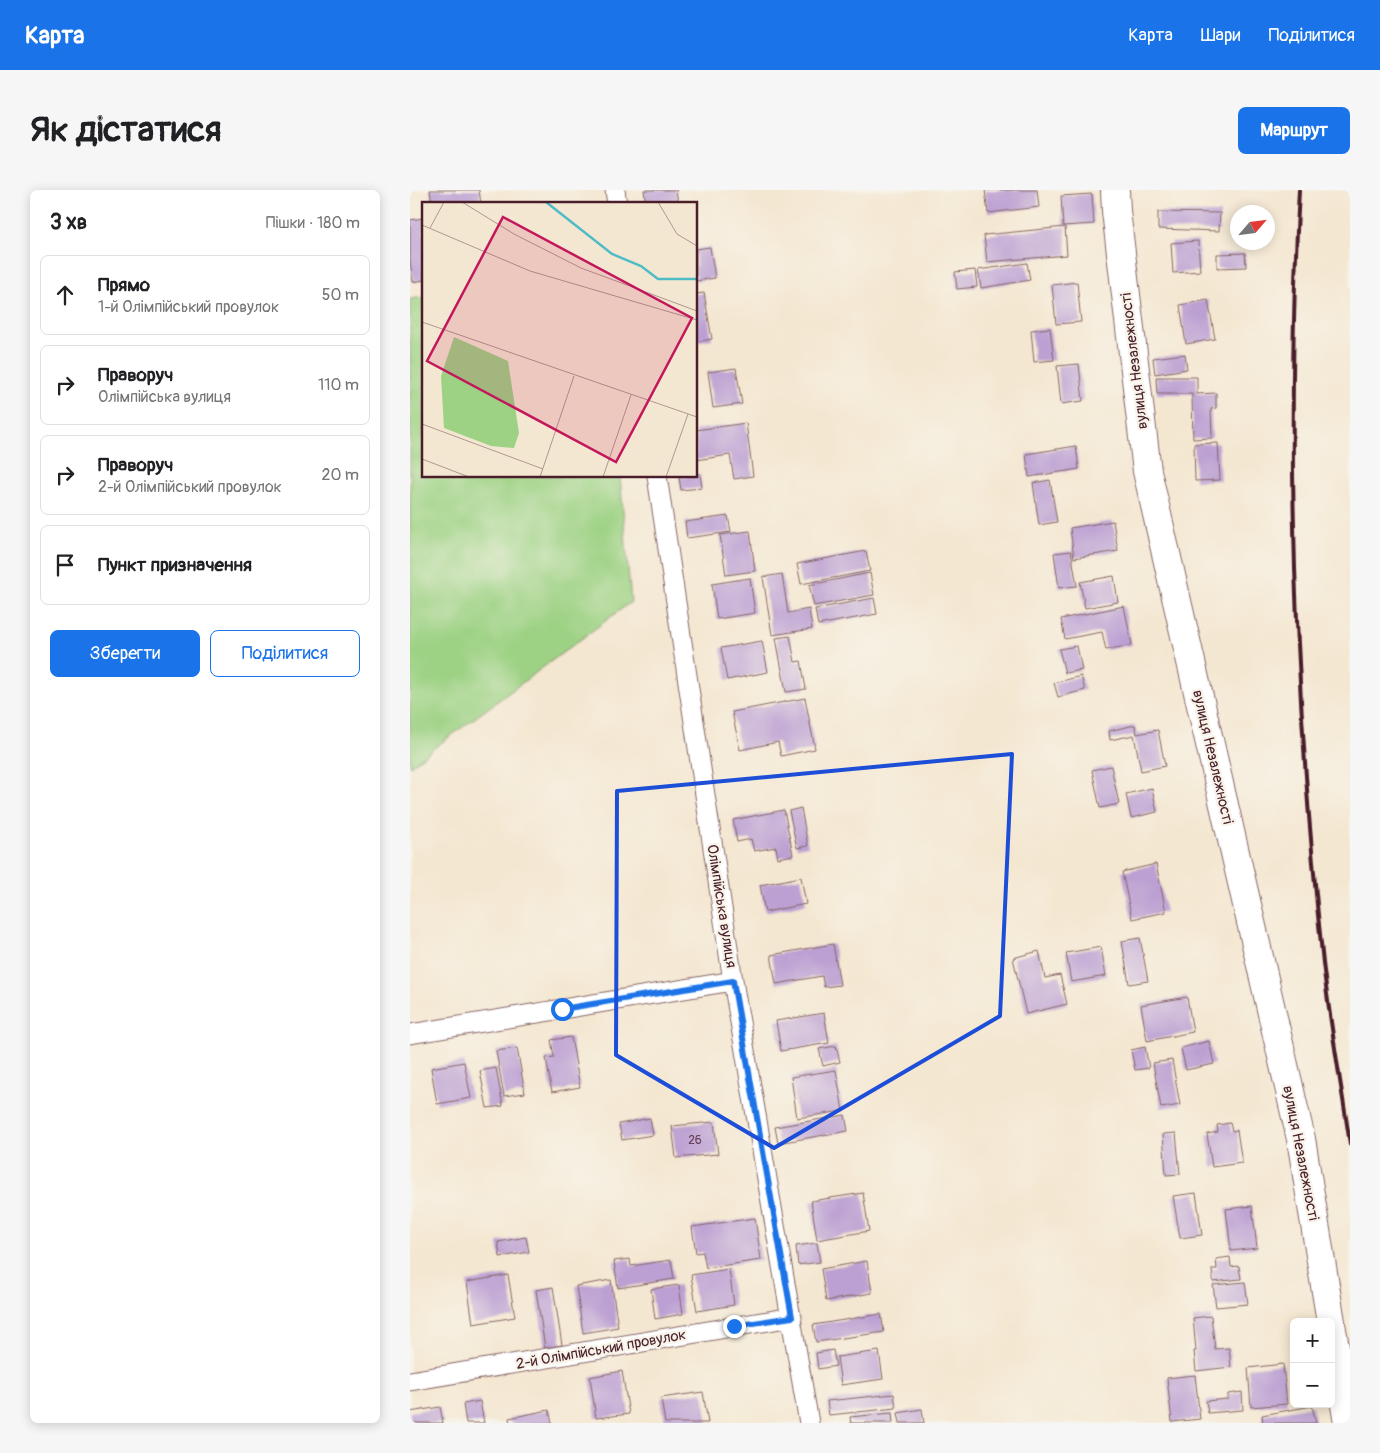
<!DOCTYPE html>
<html lang="uk">
<meta charset="utf-8">
<style>
:root{--surface:#fff;--page:#f6f6f6;--text:#202124;--muted:#757577;--line:#e0e0e0;--accent:#1a73e8}
body{margin:0;font-family:Pangolin,sans-serif;background:var(--page);color:var(--text)}
.controls{position:absolute;right:15px;bottom:15px;display:grid;overflow:hidden;border-radius:8px;box-shadow:0 2px 12px #0003}
.controls button{width:45px;height:45px;display:grid;place-items:center;padding:0;border:0;border-bottom:1px solid var(--line);background:var(--surface);color:var(--text);font:25px sans-serif}
.compass{position:absolute;left:820px;top:15px;width:45px;height:45px;border-radius:50%;background:var(--surface);box-shadow:0 2px 12px #0003;rotate:62deg}
.stop{position:absolute;width:15px;height:15px;margin:-11px;border:4px solid #1a73e8;border-radius:50%;background:#fff}
.stop.end{background:#1a73e8;border-color:#fff;box-shadow:0 1px 5px #0008}
.list{margin:0;padding:0;list-style:none}
h2{display:flex;justify-content:space-between;align-items:center;height:65px;margin:0;padding:0 20px;font-size:21px}
h2 small{font-size:16px;font-weight:400;color:var(--muted)}
.list li{display:grid;grid-template-columns:32px 1fr auto;gap:15px;align-items:center;box-sizing:border-box;height:80px;margin:0 10px 10px;padding:0 10px;border:1px solid var(--line);border-radius:8px}
.list b{display:block;font-size:19px;white-space:nowrap}
.list p{margin:0;font-size:16px;white-space:nowrap;color:var(--muted)}
.list em{font-size:16px;font-style:normal;color:var(--muted)}
.actions{display:flex;gap:10px;padding:15px 20px}
.actions a{flex:1;padding:11px 0;border:1px solid var(--accent);border-radius:8px;text-align:center;font-size:18px;color:var(--accent)}
.actions .main{background:var(--accent);color:#fff}
.icon{flex:none;width:28px;height:28px;fill:none;stroke:currentColor;stroke-width:2;stroke-linecap:round;stroke-linejoin:round}
.map{position:relative;flex:none;width:940px;height:1233px;overflow:hidden;border-radius:8px}
header{display:flex;align-items:center;gap:30px;box-sizing:border-box;height:70px;padding:0 25px;background:var(--accent);color:#fff}
header strong{font-size:24px}
nav{display:flex;gap:28px;margin-inline-start:auto;font-size:18px}
.intro{display:flex;align-items:center;justify-content:space-between;box-sizing:border-box;height:120px;padding:0 30px}
h1{margin:0;font-size:35px}
.button{padding:12px 22px;border-radius:8px;background:var(--accent);color:#fff;font-size:18px;font-weight:700}
main{display:flex;gap:30px;padding:0 30px}
aside{flex:1;background:var(--surface);border-radius:8px;box-shadow:0 2px 12px #0003}
.map>svg:first-child{display:block}
.green{fill:#9dd284;stroke:#747858}
.building{fill:#bca0d3}
.lines{fill:none;stroke-linecap:round;stroke-linejoin:round}
.street-casing{stroke:#866565;stroke-width:21}
.secondary-casing{stroke:#866565;stroke-width:30}
.street{stroke:#fff;stroke-width:19}
.secondary{stroke:#fff;stroke-width:28}
.rail{stroke:#4a1f2b;stroke-width:4}
.route{stroke:#1a73e8;stroke-width:6}
.marked{fill:none;stroke:#1d4ed8;stroke-width:4;stroke-linejoin:round}
.labels{text-anchor:middle;stroke-width:4.5;stroke-linejoin:round;paint-order:stroke}
.number-label{font-size:12px;fill:#663f55}
.street-label{font-size:15px;fill:#4a1f2b;stroke:#f7f3e8}
.inset-river{fill:none;stroke:#4ebbc7;stroke-width:2.5}
.inset-road{fill:none;stroke:#b0978f;stroke-width:1}
.view{fill:#c2185b;fill-opacity:0.15;stroke:#c2185b;stroke-width:2.5}
.inset-edge{fill:none;stroke:#4a1f2b;stroke-width:2.5}
</style>
<header>
<strong>Карта</strong>
<nav><a>Карта</a><a>Шари</a><a>Поділитися</a></nav>
</header>
<div class="intro"><h1>Як дістатися</h1><a class="button">Маршрут</a></div>
<main>
<aside>
<h2>3 хв<small>Пішки · 180 m</small></h2>
<ul class="list">
<li><svg class="icon" aria-label="ahead" viewBox="0 0 24 24"><path d="M12 20V5M6 11l6-6 6 6"/></svg><div><b>Прямо</b><p>1-й Олімпійський провулок</p></div><em>50 m</em></li>
<li><svg class="icon" aria-label="right" viewBox="0 0 24 24"><path d="M7 20v-9h11M14 6l5 5-5 5"/></svg><div><b>Праворуч</b><p>Олімпійська вулиця</p></div><em>110 m</em></li>
<li><svg class="icon" aria-label="right" viewBox="0 0 24 24"><path d="M7 20v-9h11M14 6l5 5-5 5"/></svg><div><b>Праворуч</b><p>2-й Олімпійський провулок</p></div><em>20 m</em></li>
<li><svg class="icon" aria-label="arrive" viewBox="0 0 24 24"><path d="M6 21V4h12l-3 4 3 4H6"/></svg><div><b>Пункт призначення</b></div></li>
</ul>
<div class="actions"><a class="main">Зберегти</a><a>Поділитися</a></div>
</aside>
<div class="map">
<svg width="940" height="1233" viewBox="0 0 940 1233">
<rect width="100%" height="100%" fill="#f7f3e8"/>
<filter id="ink" filterUnits="userSpaceOnUse"><feTurbulence type="fractalNoise" baseFrequency=".02" numOctaves="2"/><feDisplacementMap in="SourceGraphic" scale="10" xChannelSelector="R" yChannelSelector="G"/><feConvolveMatrix kernelMatrix="1 2 1 2 8 2 1 2 1" color-interpolation-filters="sRGB"/></filter>
<filter id="wash" filterUnits="userSpaceOnUse"><feTurbulence type="fractalNoise" baseFrequency=".0096" numOctaves="4" result="noise"/><feDisplacementMap in="SourceGraphic" scale="20" xChannelSelector="R" yChannelSelector="G"/><feGaussianBlur stdDeviation="1.12" result="paint"/><feColorMatrix in="noise" values="0 0 0 0 0 0 0 0 0 0 0 0 0 0 0 0 0 1.4 0 .05"/><feComposite in="paint" operator="in"/></filter>
<g filter="url(#wash)">
<rect width="100%" height="100%" fill="#f4e7d1"/>
<polygon class="green" points="14,107 14,286 210,286 221,412 0,576 0,109"/>
<g id="blocks">
<g class="building">
<polygon points="20,0 69,0 71,14 22,14"/>
<polygon points="234,0 266,0 268,13 236,14"/>
<polygon points="575,0 627,0 629,17 578,23"/>
<polygon points="682,4 684,34 653,36 651,6"/>
<polygon points="748,22 810,23 809,41 748,39"/>
<polygon points="14,28 14,90 3,92 0,71 0,30"/>
<polygon points="655,37 657,65 577,72 574,45"/>
<polygon points="788,51 790,81 763,83 761,53"/>
<polygon points="300,57 305,88 286,91 286,59"/>
<polygon points="835,63 836,77 807,78 807,64"/>
<polygon points="617,73 620,90 571,98 568,80"/>
<polygon points="565,80 567,97 547,99 545,82"/>
<polygon points="667,92 671,132 646,134 642,95"/>
<polygon points="294,103 302,149 286,152 286,104"/>
<polygon points="798,110 805,149 776,154 770,115"/>
<polygon points="640,138 644,170 624,172 621,140"/>
<polygon points="775,164 777,179 745,184 743,168"/>
<polygon points="669,174 673,211 651,214 647,176"/>
<polygon points="326,178 332,214 303,218 298,182"/>
<polygon points="746,187 787,187 787,204 806,203 806,218 801,219 802,248 783,249 782,204 747,204"/>
<polygon points="336,233 343,286 324,289 320,265 286,270 286,240"/>
<polygon points="808,253 810,290 785,291 784,254"/>
<polygon points="666,256 669,279 619,287 616,264"/>
<polygon points="286,284 290,284 292,298 271,300 269,287 286,286"/>
<polygon points="640,290 647,332 629,335 623,293"/>
<polygon points="318,326 321,342 277,348 275,332"/>
<polygon points="703,331 708,361 664,368 660,338"/>
<polygon points="340,341 345,381 316,385 310,345"/>
<polygon points="456,361 460,381 391,394 387,374"/>
<polygon points="661,361 667,396 649,398 644,363"/>
<polygon points="460,383 464,405 404,416 399,395"/>
<polygon points="372,384 378,423 399,419 402,439 362,445 353,387"/>
<polygon points="704,386 708,412 675,418 670,392"/>
<polygon points="340,388 345,423 307,429 302,394"/>
<polygon points="464,408 467,424 408,435 405,419"/>
<polygon points="714,416 722,455 696,460 692,442 655,449 651,429"/>
<polygon points="380,446 385,472 391,471 396,499 376,502 366,448"/>
<polygon points="352,451 358,482 317,490 311,458"/>
<polygon points="667,456 672,480 655,483 649,459"/>
<polygon points="671,486 675,500 648,507 644,493"/>
<polygon points="395,508 405,559 371,566 368,552 330,560 322,522"/>
<polygon points="725,535 727,544 748,540 755,576 731,581 724,545 700,550 699,541"/>
<polygon points="701,576 709,614 690,618 682,580"/>
<polygon points="742,598 747,622 721,628 716,604"/>
<polygon points="391,618 398,656 387,658 379,621"/>
<polygon points="374,620 383,665 368,668 366,657 344,661 341,649 327,652 323,630"/>
<polygon points="746,674 756,722 722,729 712,682"/>
<polygon points="391,687 396,714 355,722 350,695"/>
<polygon points="730,748 738,791 719,794 712,751"/>
<polygon points="423,754 430,795 414,797 412,786 366,794 361,765"/>
<polygon points="691,757 696,786 661,792 656,763"/>
<polygon points="629,761 635,788 650,785 657,814 616,824 603,768"/>
<polygon points="777,807 783,842 737,851 731,815"/>
<polygon points="414,823 419,853 371,861 366,831"/>
<polygon points="161,847 170,897 142,902 136,868 144,867 141,850"/>
<polygon points="799,851 804,874 776,880 771,858"/>
<polygon points="426,856 430,872 413,876 409,859"/>
<polygon points="735,857 739,878 725,880 721,860"/>
<polygon points="107,858 115,903 94,906 86,861"/>
<polygon points="762,870 770,915 751,918 743,873"/>
<polygon points="54,872 61,908 27,914 21,878"/>
<polygon points="86,878 93,916 77,918 70,881"/>
<polygon points="426,880 433,921 387,928 381,887"/>
<polygon points="435,925 438,941 368,953 365,937"/>
<polygon points="240,928 243,945 212,950 209,934"/>
<polygon points="304,932 308,964 266,968 262,936"/>
<polygon points="820,933 822,941 827,940 832,973 802,977 797,944 808,942 807,935"/>
<polygon points="766,943 770,984 756,985 753,944"/>
<polygon points="453,1003 459,1041 407,1050 401,1011"/>
<polygon points="786,1003 792,1045 770,1048 763,1006"/>
<polygon points="842,1016 847,1058 821,1061 816,1019"/>
<polygon points="345,1028 351,1070 296,1078 293,1062 286,1063 282,1037"/>
<polygon points="116,1047 119,1062 90,1067 88,1052"/>
<polygon points="407,1053 410,1072 388,1075 386,1056"/>
<polygon points="820,1067 821,1077 829,1076 831,1089 803,1092 802,1079 807,1079 806,1069"/>
<polygon points="220,1069 221,1076 261,1070 264,1089 208,1098 204,1071"/>
<polygon points="457,1071 462,1103 416,1111 411,1079"/>
<polygon points="319,1079 324,1115 287,1121 281,1085"/>
<polygon points="98,1085 105,1127 63,1134 57,1092"/>
<polygon points="201,1090 208,1137 173,1143 166,1096"/>
<polygon points="835,1092 838,1114 806,1117 803,1095"/>
<polygon points="269,1095 273,1124 245,1129 241,1099"/>
<polygon points="143,1097 152,1155 135,1158 126,1100"/>
<polygon points="471,1124 474,1142 406,1152 403,1135"/>
<polygon points="801,1126 805,1159 819,1158 821,1177 786,1181 784,1161 786,1161 783,1128"/>
<polygon points="423,1160 426,1176 408,1179 406,1163"/>
<polygon points="469,1161 473,1189 431,1195 427,1167"/>
<polygon points="873,1174 877,1214 841,1217 838,1178"/>
<polygon points="212,1181 219,1224 186,1228 180,1187"/>
<polygon points="785,1185 790,1229 762,1232 757,1188"/>
<polygon points="293,1202 298,1233 255,1233 251,1208"/>
<polygon points="832,1202 833,1220 798,1223 796,1211 818,1209 818,1204"/>
<polygon points="484,1204 486,1218 419,1225 417,1211"/>
<polygon points="70,1211 74,1233 56,1233 53,1214"/>
<polygon points="902,1216 906,1233 853,1233 852,1225"/>
<polygon points="30,1217 33,1233 0,1233 0,1222"/>
<polygon points="512,1219 514,1233 490,1233 488,1223"/>
<polygon points="139,1220 142,1233 100,1233 99,1228"/>
<polygon points="482,1223 483,1233 441,1233 440,1227"/>
</g>
</g>
</g>
<g filter="url(#ink)">
<use href="#blocks" fill-opacity="0" stroke="#866565" stroke-width="1"/>
<g class="lines">
<defs>
<g id="street">
<polyline points="205,0 207,14"/>
<polyline points="247,286 323,791 399,1233"/>
<polyline points="0,844 323,791"/>
<polyline points="0,1191 382,1127"/>
</g>
<g id="secondary">
<polyline points="705,0 706,21 737,281 891,949 921,1132"/>
<polyline points="921,1134 938,1233"/>
</g>
</defs>
<use href="#street" class="street-casing"/>
<use href="#secondary" class="secondary-casing"/>
<use href="#street" class="street"/>
<use href="#secondary" class="secondary"/>
<path class="rail" d="M 889,0 C 875,258 885,516 913,773 C 920,833 931,894 940,954"/>
</g>
</g>
<g class="lines" filter="url(#ink)">
<polyline class="route" points="152,819 323,791 382,1127 324,1136"/>
</g>
<path class="marked" d="M 602,564 L 590,826 L 364,958 L 206,865 L 207,601 Z"/>
<g class="labels">
<g class="number-label">
<text x="285" y="954">26</text>
</g>
<g class="street-label">
<text transform="translate(724 171) rotate(-97)" y="5">вулиця Незалежності</text>
<text transform="translate(803 567) rotate(77)" y="5">вулиця Незалежності</text>
<text transform="translate(312 716) rotate(81)" y="5">Олімпійська вулиця</text>
<text transform="translate(891 963) rotate(79)" y="5">вулиця Незалежності</text>
<text transform="translate(191 1159) rotate(-10)" y="5">2-й Олімпійський провулок</text>
</g>
</g>
<g transform="translate(12 12)">
<rect width="275" height="275" fill="#f4e7d1"/>
<path d="M 32,135 L 86,159 L 97,231 L 92,246 L 69,244 L 22,226 L 19,174 Z" fill="#9dd284"/>
<path class="inset-river" d="M 124,0 L 190,52 L 219,64 L 236,77 L 275,77"/>
<path class="inset-road" d="M 40,0 L 92,32 L 159,66 L 275,109M 236,0 L 255,32 L 275,44M 0,23 L 108,69 L 275,118M 8,26 L 22,0M 0,120 L 275,215M 0,222 L 121,267M 0,257 L 47,275M 118,275 L 152,174M 181,275 L 209,193M 244,275 L 266,212"/>
<path class="view" d="M 81,15 L 270,116 L 194,260 L 5,159 Z"/>
<rect width="275" height="275" class="inset-edge"/>
</g>
</svg>
<div class="controls">
<button>+</button>
<button>−</button>
</div>
<svg class="compass" viewBox="-18 -18 36 36"><path d="M0-13l5 13h-10z" fill="#e53935"/><path d="M0 13l5-13h-10z" fill="#757577"/></svg>
<div class="stop" style="left:152px;top:819px"></div>
<div class="stop end" style="left:324px;top:1136px"></div>
</div>
</main>
